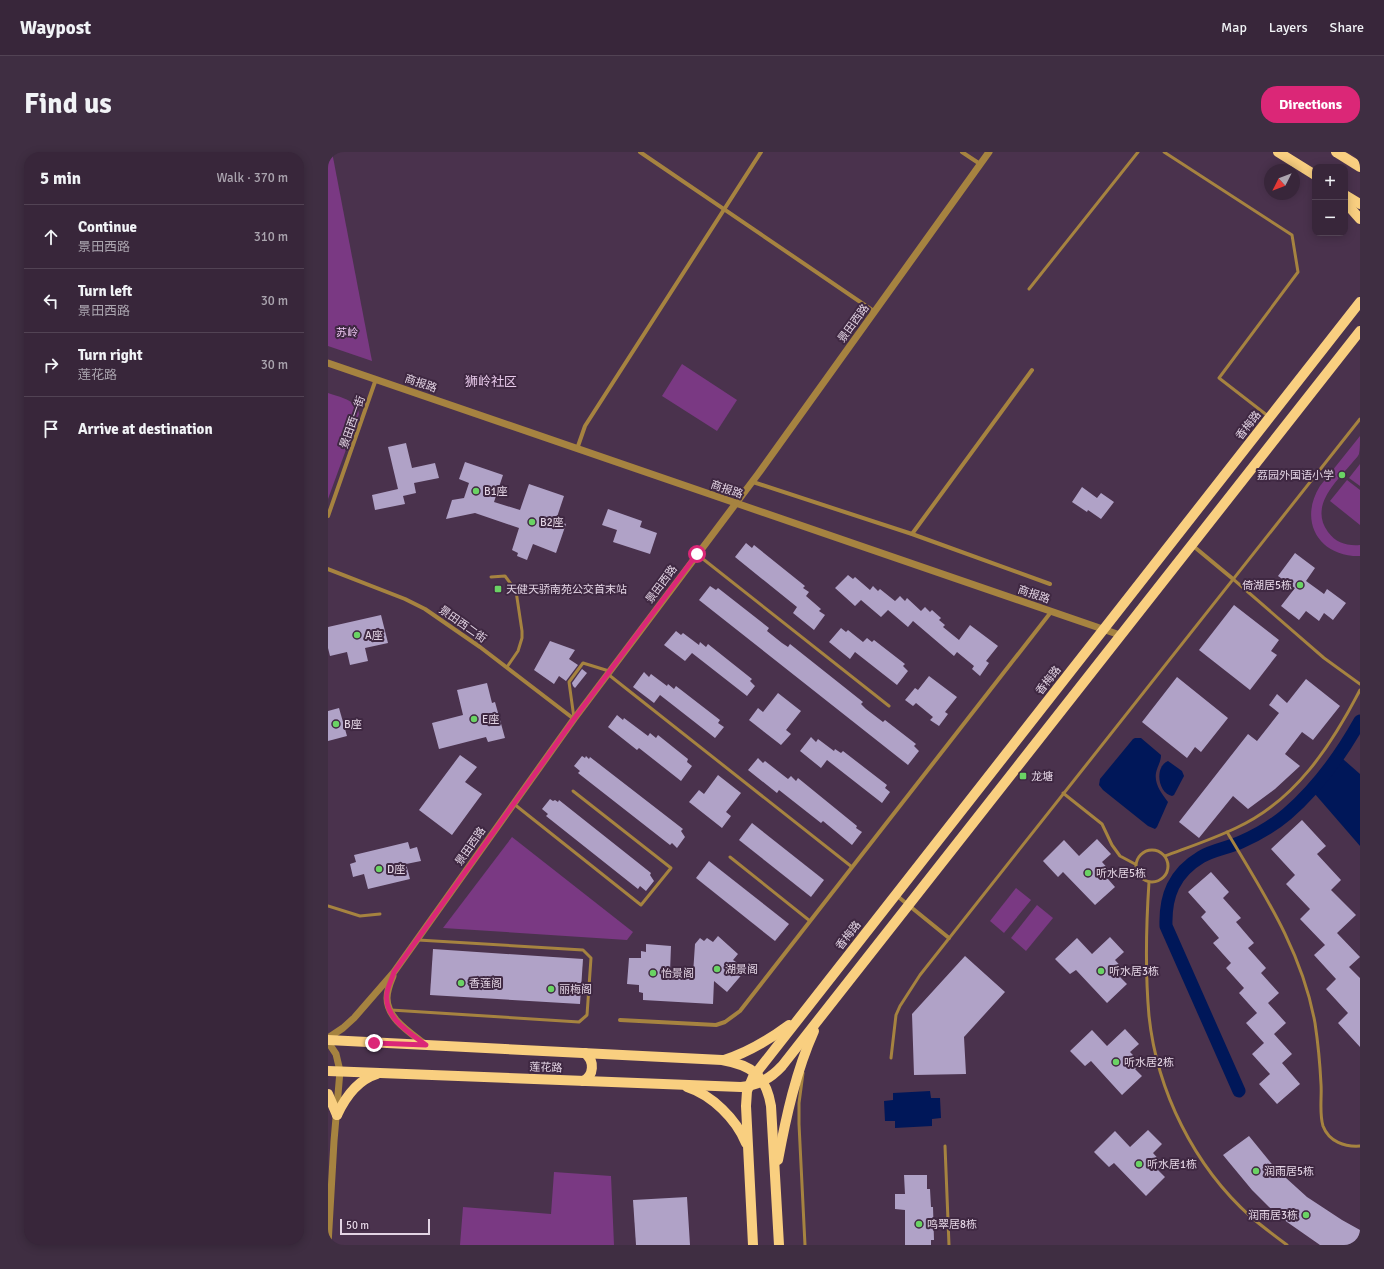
<!DOCTYPE html>
<meta charset="utf-8">
<style>
:root{--surface:#38263a;--page:#3f2e42;--text:#f1f3f6;--muted:#aba5af;--line:#524354;--accent:#db2777}
body{margin:0;font-family:Signika,"Noto Sans SC",sans-serif;background:var(--page);color:var(--text)}
.controls{position:absolute;right:12px;top:12px;display:grid;overflow:hidden;border-radius:8px;box-shadow:0 2px 10px #0003}
.controls button{width:36px;height:36px;display:grid;place-items:center;padding:0;border:0;border-bottom:1px solid var(--line);background:var(--surface);color:var(--text);font:20px sans-serif}
.compass{position:absolute;left:936px;top:12px;width:36px;height:36px;border-radius:50%;background:var(--surface);box-shadow:0 2px 10px #0003;rotate:228deg}
.scale{position:absolute;left:12px;bottom:10px;width:90px;box-sizing:border-box;padding-left:4px;border:2px solid #e3d4e4;border-top:0;font-size:11px;line-height:14px;white-space:nowrap;color:#e3d4e4;-webkit-text-stroke:3px #3f2842;paint-order:stroke}
.stop{position:absolute;width:12px;height:12px;margin:-9px;border:3px solid #db2777;border-radius:50%;background:#fff}
.stop.end{background:#db2777;border-color:#fff;box-shadow:0 1px 4px #0008}
.list{margin:0;padding:0;list-style:none}
h2{display:flex;justify-content:space-between;align-items:center;height:52px;margin:0;padding:0 16px;font-size:17px}
h2 small{font-size:13px;font-weight:400;color:var(--muted)}
.list li{display:grid;grid-template-columns:26px 1fr auto;gap:12px;align-items:center;box-sizing:border-box;height:64px;padding:0 16px;border-top:1px solid var(--line)}
.list b{display:block;font-size:15px;white-space:nowrap}
.list p{margin:0;font-size:13px;white-space:nowrap;color:var(--muted)}
.list em{font-size:13px;font-style:normal;color:var(--muted)}
.icon{flex:none;width:22px;height:22px;fill:none;stroke:currentColor;stroke-width:2;stroke-linecap:round;stroke-linejoin:round}
.map{position:relative;flex:none;width:1032px;height:1093px;overflow:hidden;border-radius:16px}
header{display:flex;align-items:center;gap:24px;box-sizing:border-box;height:56px;padding:0 20px;background:var(--surface);border-bottom:1px solid var(--line)}
header strong{font-size:19px}
nav{display:flex;gap:22px;margin-inline-start:auto;font-size:14px}
.intro{display:flex;align-items:center;justify-content:space-between;box-sizing:border-box;height:96px;padding:0 24px}
h1{margin:0;font-size:28px}
.button{padding:10px 18px;border-radius:16px;background:var(--accent);color:#fff;font-size:14px;font-weight:700}
main{display:flex;gap:24px;padding:0 24px}
aside{flex:1;background:var(--surface);border-radius:16px;box-shadow:0 2px 10px #0003}
.map>svg:first-child{display:block}
.green{fill:#7a3983}
.water{fill:#001759}
.lines{fill:none;stroke-linecap:round;stroke-linejoin:round}
.canal{stroke:#001759;stroke-width:13}
.building{fill:#b0a2c7}
.service{stroke:#a68340;stroke-width:3}
.minor{stroke:#a68340;stroke-width:4}
.tertiary{stroke:#a68340;stroke-width:7}
.primary{stroke:#f9cf80;stroke-width:10}
.route{stroke:#db2777;stroke-width:5}
.poi-dot{fill:#6ad364;stroke:#3f2842;stroke-width:1.5}
.labels{text-anchor:middle;stroke-width:4;stroke-linejoin:round;paint-order:stroke}
.street-label{font-size:11px;fill:#e3d4e4;stroke:#3f2842}
.park-label{font-size:11px;fill:#edc6f2;stroke:#3f2842}
.poi-label{font-size:11px;fill:#e3d4e4;stroke:#3f2842;text-anchor:start}
.quarter-label{font-size:13px;fill:#e8caeb;stroke:#3f2842}
</style>
<header>
<strong>Waypost</strong>
<nav><a>Map</a><a>Layers</a><a>Share</a></nav>
</header>
<div class="intro"><h1>Find us</h1><a class="button">Directions</a></div>
<main>
<aside>
<h2>5 min<small>Walk · 370 m</small></h2>
<ul class="list">
<li><svg class="icon" aria-label="ahead" viewBox="0 0 24 24"><path d="M12 20V5M6 11l6-6 6 6"/></svg><div><b>Continue</b><p>景田西路</p></div><em>310 m</em></li>
<li><svg class="icon" aria-label="left" viewBox="0 0 24 24"><path d="M17 20v-9H6M10 6l-5 5 5 5"/></svg><div><b>Turn left</b><p>景田西路</p></div><em>30 m</em></li>
<li><svg class="icon" aria-label="right" viewBox="0 0 24 24"><path d="M7 20v-9h11M14 6l5 5-5 5"/></svg><div><b>Turn right</b><p>莲花路</p></div><em>30 m</em></li>
<li><svg class="icon" aria-label="arrive" viewBox="0 0 24 24"><path d="M6 21V4h12l-3 4 3 4H6"/></svg><div><b>Arrive at destination</b></div></li>
</ul>
</aside>
<div class="map">
<svg width="1032" height="1093" viewBox="0 0 1032 1093">
<rect width="100%" height="100%" fill="#4a324d"/>
<g class="green">
<polygon points="0,0 4,0 44,209 0,194"/>
<polygon points="354,212 409,248 389,279 334,244"/>
<path d="M 0,241 C 11,245 30,248 31,262 L 0,347 Z"/>
<path d="M 1032,284 C 1032,289 1032,297 1031,302 C 1030,305 1026,308 1024,311 C 1008,330 981,354 1000,380 C 1008,391 1019,394 1032,393 L 1032,404 C 991,405 970,369 992,334 Z"/>
<polygon points="1032,312 1032,334 1021,326"/>
<polygon points="1019,328 1032,338 1032,373 1002,349"/>
<polygon points="184,685 305,780 299,788 115,776"/>
<polygon points="688,736 703,748 676,781 662,769"/>
<polygon points="709,753 725,766 698,799 683,786"/>
<polygon points="226,1020 283,1024 286,1093 132,1093 135,1055 223,1062"/>
</g>
<g class="water">
<path d="M 807,586 L 813,586 L 833,603 C 833,610 829,615 828,621 C 826,632 834,642 840,650 L 829,675 L 827,677 L 820,674 L 775,638 L 771,633 L 772,627 L 805,587 Z"/>
<polygon points="1007,600 1032,622 1032,694 980,634"/>
<path d="M 840,609 L 854,619 L 856,624 L 846,643 L 844,644 C 830,641 826,615 840,609 Z"/>
<polygon points="602,939 603,946 612,946 613,966 604,967 604,974 567,976 567,969 557,969 556,949 565,948 565,941"/>
</g>
<g class="lines">
<path class="canal" d="M 911,939 L 838,774 C 837,744 846,721 873,705 C 885,698 900,696 913,690 C 929,683 946,673 959,662 C 989,636 1013,603 1032,569"/>
</g>
<g class="building">
<polygon points="78,291 84,316 107,311 111,326 86,331 88,341 75,344 77,352 47,358 44,343 70,337 60,295"/>
<polygon points="137,310 175,323 166,350 192,358 201,332 236,344 228,368 238,372 228,401 205,392 199,408 189,404 190,401 184,398 191,376 147,361 118,367 124,348 136,346 141,331 131,327"/>
<polygon points="754,335 769,346 773,341 786,350 773,367 760,358 759,360 744,350"/>
<polygon points="280,357 314,369 312,375 329,381 322,402 285,390 289,378 274,373"/>
<polygon points="418,391 424,396 426,393 477,434 475,436 481,440 478,444 493,457 491,459 497,463 486,478 465,461 469,455 407,405"/>
<polygon points="967,401 987,416 978,429 996,442 999,437 1018,451 1005,468 996,461 991,469 978,459 971,468 953,454 967,436 950,424"/>
<polygon points="520,423 525,427 527,425 542,438 545,434 550,439 552,437 567,449 572,444 577,449 579,446 593,459 597,455 602,460 604,458 613,466 611,468 617,473 615,475 631,488 642,473 670,494 658,509 661,511 652,524 644,517 646,514 629,500 626,504 585,469 580,475 560,458 553,465 533,448 527,454 507,436"/>
<polygon points="382,434 388,438 390,436 441,476 439,479 454,491 460,495 462,492 535,550 533,552 538,557 555,570 557,568 588,592 586,594 591,599 580,613 371,448"/>
<polygon points="906,453 951,488 943,499 949,503 922,538 871,498"/>
<polygon points="53,463 60,491 37,496 40,509 22,513 19,500 2,504 0,496 0,475"/>
<polygon points="513,476 518,480 520,478 535,490 539,486 544,490 546,488 577,512 575,514 580,519 569,533 527,500 522,507 501,490"/>
<polygon points="348,479 353,483 355,481 371,493 372,490 378,495 380,492 424,527 422,529 427,534 419,544 364,501 357,509 336,493"/>
<polygon points="222,489 247,498 241,507 250,513 238,529 231,524 226,532 206,518"/>
<polygon points="254,517 259,521 247,536 245,534 244,531"/>
<polygon points="316,520 321,525 323,522 339,534 340,532 346,537 348,534 392,568 390,571 396,575 387,586 332,543 326,551 305,535"/>
<polygon points="601,524 629,545 617,560 620,562 611,574 602,568 605,565 588,551 585,554 577,548 587,536 590,538"/>
<polygon points="849,525 900,566 873,600 867,595 859,606 814,570"/>
<polygon points="978,527 1012,554 985,588 974,580 957,602 972,614 947,637 920,657 905,644 871,686 851,670 920,582 929,589 951,561 941,553 949,542 959,551"/>
<polygon points="159,531 164,551 167,550 177,586 160,590 158,585 111,597 104,571 135,563 129,538"/>
<polygon points="450,541 473,559 458,578 463,582 453,593 421,568 430,556 435,560"/>
<polygon points="11,556 19,584 0,589 0,559"/>
<polygon points="289,563 295,568 296,566 320,584 322,581 328,586 330,583 360,607 359,610 364,614 353,629 311,596 309,598 280,575"/>
<polygon points="483,585 488,590 490,587 506,599 507,597 513,601 515,599 559,633 557,636 562,640 554,651 499,608 493,616 472,599"/>
<polygon points="132,603 149,615 137,630 154,642 124,683 91,658"/>
<polygon points="254,604 257,606 258,604 261,607 262,605 355,677 353,679 357,685 349,696 344,691 342,693 250,621 252,619 246,614"/>
<polygon points="430,606 435,611 437,609 460,627 463,624 468,629 470,626 529,674 528,676 534,680 524,693 495,669 493,671 451,638 449,641 420,618"/>
<polygon points="390,623 413,641 398,660 403,664 394,676 361,650 371,638 376,642"/>
<polygon points="222,647 225,649 227,648 230,650 231,648 323,721 322,723 326,729 318,739 312,734 310,737 218,664 220,662 214,657"/>
<polygon points="974,668 998,694 989,702 1013,728 1003,738 1028,763 1009,781 1032,805 1021,815 1032,826 1032,895 1010,871 1020,861 998,837 1008,827 986,803 997,793 972,767 982,757 958,732 967,723 943,697"/>
<polygon points="424,671 496,728 483,745 411,688"/>
<polygon points="769,687 783,702 774,710 785,722 780,727 787,735 767,753 735,720 730,725 715,709 736,688 751,704"/>
<polygon points="80,690 82,697 89,695 93,709 78,712 82,727 40,737 36,722 25,725 22,712 28,710 26,703"/>
<polygon points="381,709 461,772 447,789 368,726"/>
<polygon points="883,720 901,740 895,746 913,766 908,770 926,791 920,796 938,816 933,821 951,841 940,851 958,871 946,882 964,902 954,911 972,932 949,952 931,932 942,922 924,902 936,891 918,871 929,861 911,841 916,836 898,816 903,811 885,791 891,786 873,765 878,760 860,740"/>
<polygon points="390,784 410,802 405,808 411,812 409,814 416,820 399,840 386,829 385,852 315,848 315,841 311,840 311,833 299,832 301,806 313,806 313,799 318,800 318,792 343,794 342,820 365,822 367,792 372,786 376,789 379,786 385,790"/>
<polygon points="782,785 796,800 787,808 798,820 792,825 799,832 779,851 748,818 742,822 727,807 749,786 764,802"/>
<polygon points="105,797 255,807 252,852 102,843"/>
<polygon points="637,804 677,840 636,885 638,922 586,923 584,862"/>
<polygon points="797,877 811,892 802,900 813,911 807,917 814,924 794,943 763,909 757,914 742,899 764,878 779,894"/>
<polygon points="820,978 834,992 825,1001 836,1013 830,1018 837,1025 818,1044 786,1011 781,1015 766,1000 787,979 802,995"/>
<polygon points="921,984 947,1016 979,1045 1014,1068 1032,1078 1032,1093 992,1093 959,1070 941,1055 924,1038 895,1003"/>
<polygon points="576,1023 599,1023 599,1037 602,1037 603,1055 605,1055 606,1088 603,1088 603,1093 577,1093 577,1058 567,1057 567,1042 577,1042"/>
<polygon points="359,1045 362,1093 308,1093 305,1048"/>
</g>
<g class="lines">
<g class="service">
<polyline points="836,0 964,83 970,120 891,226 940,264"/>
<polyline points="701,137 810,0"/>
<polyline points="370,403 561,554"/>
<polyline points="163,425 177,424 188,439 194,479 194,486 190,499 179,515"/>
<polyline points="905,427 996,506 1032,532"/>
<polyline points="281,523 524,715"/>
<polyline points="246,566 241,530 255,511 281,519"/>
<polyline points="735,641 774,672 784,693 792,704 807,712"/>
<polyline points="186,652 313,753 343,716 245,639"/>
<path d="M 899,680 C 936,742 974,799 987,871 C 990,891 992,912 993,932 C 994,945 991,961 995,974 C 1001,990 1017,995 1032,994"/>
<circle cx="824" cy="714" r="16"/>
<path d="M 837,704 C 861,695 885,687 908,676 C 967,649 1003,594 1032,538"/>
<polyline points="402,705 482,769"/>
<path d="M 821,730 C 818,775 817,819 821,864 C 829,939 866,1014 923,1065 C 935,1075 947,1084 959,1093"/>
<polyline points="0,754 32,764 52,762"/>
<polyline points="63,858 251,870 259,863 263,806 255,798 90,788"/>
<polyline points="563,906 568,863 572,854 592,823 1032,267"/>
<polyline points="475,921 471,951 471,972 477,1093"/>
<polyline points="617,994 621,1093"/>
</g>
<g class="minor">
<polyline points="312,0 547,160"/>
<polyline points="634,0 652,12"/>
<polyline points="249,297 257,274 433,0"/>
<polyline points="425,330 584,382 722,432"/>
<polyline points="0,364 48,227"/>
<polyline points="584,382 704,218"/>
<polyline points="864,393 905,427"/>
<polyline points="0,417 77,447 97,457 152,495 246,567"/>
<polyline points="568,743 621,786"/>
<polyline points="292,868 388,873 397,870 412,859 723,460"/>
</g>
<g class="tertiary">
<polyline points="0,211 792,483"/>
<path d="M 65,824 C 62,831 59,838 59,846 C 59,867 83,881 98,893"/>
<polyline points="0,886 15,876 26,866 66,820 246,567 430,322 661,0"/>
<polyline points="0,890 8,902 12,919 6,989 0,1093"/>
</g>
<g class="primary">
<polyline points="950,0 987,23"/>
<polyline points="1008,0 1032,15"/>
<polyline points="1017,43 1032,52"/>
<polyline points="1017,50 1032,67"/>
<path d="M 0,888 L 394,908 C 423,913 438,923 443,954 L 451,1093"/>
<path d="M 396,908 C 419,901 442,887 461,873"/>
<path d="M 0,919 L 413,935 C 430,933 442,927 454,914 L 1032,179"/>
<path d="M 255,929 C 266,924 267,909 257,901"/>
<path d="M 359,935 C 384,943 408,967 418,991"/>
<polyline points="0,942 9,963"/>
<path d="M 9,963 C 17,946 29,928 49,922"/>
<path d="M 450,1008 C 458,965 468,919 486,879"/>
<polyline points="425,1093 418,954 419,939 425,925 1032,150"/>
</g>
</g>
<g class="lines">
<path class="route" d="M 46,891 L 98,893 C 82,881 55,865 59,841 C 60,834 64,827 66,820 L 246,567 L 369,402"/>
</g>
<g class="poi-dot">
<circle cx="1014" cy="323" r="4"/>
<circle cx="148" cy="339" r="4"/>
<circle cx="204" cy="370" r="4"/>
<circle cx="972" cy="433" r="4"/>
<rect x="166" y="433" width="8" height="8" rx="2"/>
<circle cx="29" cy="483" r="4"/>
<circle cx="146" cy="567" r="4"/>
<circle cx="8" cy="572" r="4"/>
<rect x="691" y="620" width="8" height="8" rx="2"/>
<circle cx="51" cy="717" r="4"/>
<circle cx="760" cy="721" r="4"/>
<circle cx="389" cy="817" r="4"/>
<circle cx="773" cy="819" r="4"/>
<circle cx="325" cy="821" r="4"/>
<circle cx="133" cy="831" r="4"/>
<circle cx="223" cy="837" r="4"/>
<circle cx="788" cy="910" r="4"/>
<circle cx="811" cy="1012" r="4"/>
<circle cx="928" cy="1019" r="4"/>
<circle cx="978" cy="1063" r="4"/>
<circle cx="591" cy="1072" r="4"/>
</g>
<g class="labels">
<g class="street-label">
<text transform="translate(525 171) rotate(-54)" y="4">景田西路</text>
<text transform="translate(93 231) rotate(19)" y="4">商报路</text>
<text transform="translate(24 270) rotate(-71)" y="4">景田西一街</text>
<text transform="translate(920 273) rotate(-52)" y="4">香梅路</text>
<text transform="translate(399 337) rotate(19)" y="4">商报路</text>
<text transform="translate(333 432) rotate(-53)" y="4">景田西路</text>
<text transform="translate(706 442) rotate(19)" y="4">商报路</text>
<text transform="translate(135 472) rotate(35)" y="4">景田西二街</text>
<text transform="translate(720 528) rotate(-52)" y="4">香梅路</text>
<text transform="translate(142 694) rotate(-55)" y="4">景田西路</text>
<text transform="translate(520 783) rotate(-52)" y="4">香梅路</text>
<text transform="translate(218 915) rotate(2)" y="4">莲花路</text>
</g>
<g class="park-label">
<text x="19" y="184">苏岭</text>
</g>
<g class="poi-label">
<text x="1006" y="327" text-anchor="end">荔园外国语小学</text>
<text x="156" y="343">B1座</text>
<text x="212" y="374">B2座</text>
<text x="964" y="437" text-anchor="end">倚湖居5栋</text>
<text x="178" y="441">天健天骄南苑公交首末站</text>
<text x="37" y="487">A座</text>
<text x="154" y="571">E座</text>
<text x="16" y="576">B座</text>
<text x="703" y="628">龙塘</text>
<text x="59" y="721">D座</text>
<text x="768" y="725">听水居5栋</text>
<text x="397" y="821">湖景阁</text>
<text x="781" y="823">听水居3栋</text>
<text x="333" y="825">怡景阁</text>
<text x="141" y="835">香莲阁</text>
<text x="231" y="841">丽梅阁</text>
<text x="796" y="914">听水居2栋</text>
<text x="819" y="1016">听水居1栋</text>
<text x="936" y="1023">润雨居5栋</text>
<text x="970" y="1067" text-anchor="end">润雨居3栋</text>
<text x="599" y="1076">鸣翠居8栋</text>
</g>
<g class="quarter-label">
<text x="163" y="234">狮岭社区</text>
</g>
</g>
</svg>
<div class="controls">
<button>+</button>
<button>−</button>
</div>
<svg class="compass" viewBox="-18 -18 36 36"><path d="M0-13l5 13h-10z" fill="#e53935"/><path d="M0 13l5-13h-10z" fill="#aba5af"/></svg>
<div class="scale">50 m</div>
<div class="stop" style="left:369px;top:402px"></div>
<div class="stop end" style="left:46px;top:891px"></div>
</div>
</main>
